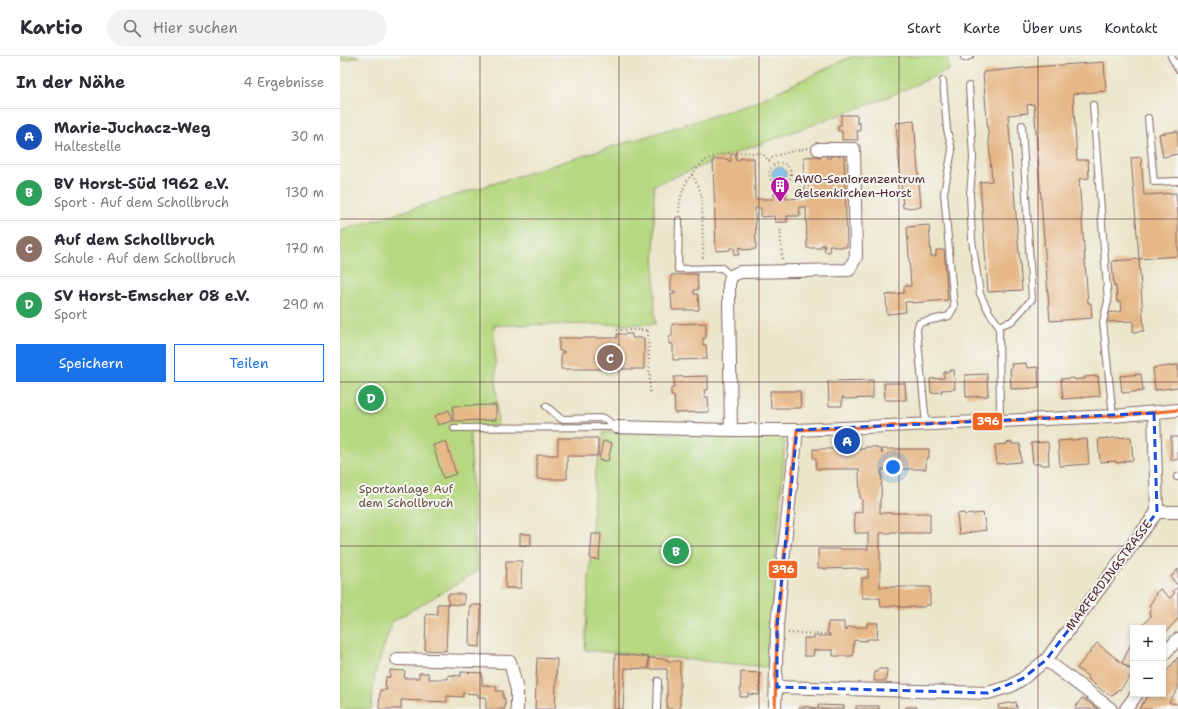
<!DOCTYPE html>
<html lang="de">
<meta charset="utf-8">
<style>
:root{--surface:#fff;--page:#f2f2f3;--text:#2b2b33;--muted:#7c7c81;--line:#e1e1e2;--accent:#1a73e8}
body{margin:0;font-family:"Shantell Sans",sans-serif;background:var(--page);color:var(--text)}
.controls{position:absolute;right:12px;bottom:12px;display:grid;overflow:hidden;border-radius:0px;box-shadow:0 2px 6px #0003}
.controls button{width:36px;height:36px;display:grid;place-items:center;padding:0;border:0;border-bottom:1px solid var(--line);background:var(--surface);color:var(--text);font:20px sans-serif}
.you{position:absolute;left:553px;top:411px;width:14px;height:14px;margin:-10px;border:3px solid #fff;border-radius:50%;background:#1a73e8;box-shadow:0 0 0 6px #1a73e833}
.badge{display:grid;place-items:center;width:26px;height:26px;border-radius:50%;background:var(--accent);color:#fff;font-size:13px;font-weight:700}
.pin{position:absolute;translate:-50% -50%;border:2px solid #fff;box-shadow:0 1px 4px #0006}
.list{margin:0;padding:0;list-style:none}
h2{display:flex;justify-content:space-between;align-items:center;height:52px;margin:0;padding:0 16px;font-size:17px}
h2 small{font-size:13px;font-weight:400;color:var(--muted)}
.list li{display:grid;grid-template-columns:26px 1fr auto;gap:12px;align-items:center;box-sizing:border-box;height:56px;padding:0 16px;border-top:1px solid var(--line)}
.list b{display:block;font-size:15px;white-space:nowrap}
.list p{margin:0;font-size:13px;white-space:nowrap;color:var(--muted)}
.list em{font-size:13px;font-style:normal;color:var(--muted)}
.actions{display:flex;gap:8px;padding:12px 16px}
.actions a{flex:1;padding:9px 0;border:1px solid var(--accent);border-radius:0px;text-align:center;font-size:14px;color:var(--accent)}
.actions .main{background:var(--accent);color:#fff}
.icon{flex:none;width:22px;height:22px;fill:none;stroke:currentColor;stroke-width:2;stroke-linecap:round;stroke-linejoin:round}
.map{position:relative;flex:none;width:838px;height:653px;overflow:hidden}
header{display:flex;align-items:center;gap:24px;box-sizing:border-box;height:56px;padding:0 20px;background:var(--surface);border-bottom:1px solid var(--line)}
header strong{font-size:19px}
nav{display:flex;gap:22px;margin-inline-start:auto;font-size:14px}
.search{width:280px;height:36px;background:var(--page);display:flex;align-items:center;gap:10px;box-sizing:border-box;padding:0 14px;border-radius:22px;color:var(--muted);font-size:15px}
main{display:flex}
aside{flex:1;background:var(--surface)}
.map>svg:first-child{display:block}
.green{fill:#b5d880;stroke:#807c56}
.water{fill:#79bef0;stroke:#626e8e}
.building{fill:#e6b887}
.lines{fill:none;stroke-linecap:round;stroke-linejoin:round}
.service-casing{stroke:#826563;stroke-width:8}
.minor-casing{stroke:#826563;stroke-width:14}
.path{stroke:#826563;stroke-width:2;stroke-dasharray:1 3;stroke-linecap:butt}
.service{stroke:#fff;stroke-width:6}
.minor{stroke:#fff;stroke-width:12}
.bus-1-casing{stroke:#f6f6f2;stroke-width:6}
.bus-1{stroke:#f26522;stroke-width:3}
.marked{fill:none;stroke:#1d4ed8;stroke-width:3;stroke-dasharray:8 5;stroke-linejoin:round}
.grid{fill:none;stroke:#4a1f2b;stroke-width:1;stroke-opacity:0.55}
.labels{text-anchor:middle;stroke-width:4;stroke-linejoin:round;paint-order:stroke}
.poi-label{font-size:12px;fill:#4a1f2b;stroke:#f6f6f2;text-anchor:start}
.park-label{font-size:12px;fill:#654d40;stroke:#f6f6f2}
.street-label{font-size:12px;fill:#4a1f2b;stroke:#f6f6f2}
.line-badge{stroke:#f6f6f2;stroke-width:1.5}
.badge-label{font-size:11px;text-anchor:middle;font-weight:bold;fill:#fff}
</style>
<header>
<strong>Kartio</strong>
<div class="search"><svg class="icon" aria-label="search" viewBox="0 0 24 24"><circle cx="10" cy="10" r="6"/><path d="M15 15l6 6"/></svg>Hier suchen</div>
<nav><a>Start</a><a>Karte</a><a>Über uns</a><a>Kontakt</a></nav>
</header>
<main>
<aside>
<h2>In der Nähe<small>4 Ergebnisse</small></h2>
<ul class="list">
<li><span class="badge" style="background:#1a4fb4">A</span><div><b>Marie-Juchacz-Weg</b><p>Haltestelle</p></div><em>30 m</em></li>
<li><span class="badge" style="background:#2e9e5b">B</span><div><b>BV Horst-Süd 1962 e.V.</b><p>Sport · Auf dem Schollbruch</p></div><em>130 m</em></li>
<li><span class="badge" style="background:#8d6e63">C</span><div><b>Auf dem Schollbruch</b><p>Schule · Auf dem Schollbruch</p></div><em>170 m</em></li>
<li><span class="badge" style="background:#2e9e5b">D</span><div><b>SV Horst-Emscher 08 e.V.</b><p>Sport</p></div><em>290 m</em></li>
</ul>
<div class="actions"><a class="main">Speichern</a><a>Teilen</a></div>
</aside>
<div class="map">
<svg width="838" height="653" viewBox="0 0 838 653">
<rect width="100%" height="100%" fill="#f6f6f2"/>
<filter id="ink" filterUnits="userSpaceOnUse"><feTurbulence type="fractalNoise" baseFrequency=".025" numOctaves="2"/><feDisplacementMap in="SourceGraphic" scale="8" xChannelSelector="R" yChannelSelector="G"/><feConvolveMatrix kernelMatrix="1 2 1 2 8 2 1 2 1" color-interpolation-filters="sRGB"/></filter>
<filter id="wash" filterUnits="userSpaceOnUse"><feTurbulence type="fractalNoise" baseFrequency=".012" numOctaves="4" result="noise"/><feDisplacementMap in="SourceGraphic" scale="16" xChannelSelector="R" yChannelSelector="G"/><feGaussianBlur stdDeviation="0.9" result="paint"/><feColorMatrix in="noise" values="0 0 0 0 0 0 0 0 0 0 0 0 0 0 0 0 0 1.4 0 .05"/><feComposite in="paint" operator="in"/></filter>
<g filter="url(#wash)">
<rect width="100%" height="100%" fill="#ebe6ca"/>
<g class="green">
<polygon points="0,0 20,0 0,6"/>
<polygon points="513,0 607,0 609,14 538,45 395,97 314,129 315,268 154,269 158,377 130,377 135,491 138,515 52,566 35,618 31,653 0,653 0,175 411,48"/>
<polygon points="264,376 439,379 445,386 427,611 245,594 255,419"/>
</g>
<circle class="water" cx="439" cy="118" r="7"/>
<g id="blocks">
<g class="building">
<polygon points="764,6 766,35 733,38 737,104 748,104 749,122 739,123 748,247 751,247 752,262 710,265 694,48 687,49 688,57 668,59 682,234 648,236 640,126 652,125 643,16 692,11"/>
<polygon points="501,59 517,59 517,67 520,67 520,75 517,75 518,84 502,84 502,75 498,75 498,69 501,69"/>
<polygon points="574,65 581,151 563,152 556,67"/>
<polygon points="838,75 838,98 823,101 819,78"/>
<polygon points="482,95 487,95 487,102 491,102 490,100 496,100 495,98 499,98 499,100 504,99 507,191 493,191 493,189 489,189 490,196 485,196 484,189 481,189 481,192 467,192 466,151 459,151 460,160 447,160 447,166 435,166 434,160 421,161 421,152 415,152 416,193 402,194 402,191 399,192 399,199 394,199 394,192 390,192 390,194 376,195 373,103 388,103 388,105 391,105 391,98 396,98 396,105 400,104 400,102 414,102 415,143 434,143 434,137 446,137 446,143 465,142 464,101 478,100 478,102 482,102"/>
<polygon points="801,101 804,139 836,137 838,160 838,200 799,203 804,275 793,276 793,265 768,266 767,257 782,255 781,246 777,246 776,230 774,231 772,205 799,203 791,102"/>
<polygon points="589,169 591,200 596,200 596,194 604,194 608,244 572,247 572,246 565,246 566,256 547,258 546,239 564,237 564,230 571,230 567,171"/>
<polygon points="357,218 358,234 354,234 354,238 358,238 359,254 332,254 331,238 335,238 335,235 331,235 331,219"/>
<polygon points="366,267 366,282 363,282 363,289 366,289 367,303 333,304 333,288 329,288 329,280 332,280 332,268"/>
<polygon points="277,278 292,278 292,282 304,282 304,313 221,313 221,297 224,297 224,295 219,295 219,282 277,282"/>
<polygon points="686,307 687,312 698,311 699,332 671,333 670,313 672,312 671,308"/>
<polygon points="838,309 838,331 815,334 813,312"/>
<polygon points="610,314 614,314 615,333 601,334 602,336 591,337 590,323 604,322 604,316 610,316"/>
<polygon points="647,318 648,340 626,341 625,319"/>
<polygon points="801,318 803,335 782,337 780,320"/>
<polygon points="368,320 368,334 364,334 365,341 368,341 369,356 335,357 334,340 331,340 331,332 334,332 334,321"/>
<polygon points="758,320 760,340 723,343 721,323 734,322 735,324 739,323 745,323 744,321"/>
<polygon points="533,324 533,342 504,343 504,341 502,341 502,350 489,350 488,325"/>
<polygon points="544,327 565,327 566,344 545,344"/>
<polygon points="430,335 460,335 461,352 431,352"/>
<polygon points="156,349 156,364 113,365 113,350"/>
<polygon points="109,354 112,365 98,369 95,360"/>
<polygon points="791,381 793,404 784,405 784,406 776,407 776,405 760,406 758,383"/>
<rect x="831" y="381" width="7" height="23"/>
<polygon points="218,382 258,382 258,400 227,400 227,423 197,423 197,399 218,399"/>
<polygon points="747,383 749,408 720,410 718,385"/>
<polygon points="106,385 116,418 103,422 93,389"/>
<polygon points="263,385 272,387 268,405 259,404"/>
<polygon points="672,386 672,388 680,388 681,406 657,408 655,389 667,388 666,387"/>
<polygon points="708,386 709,409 701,409 701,408 693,408 691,387"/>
<polygon points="525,391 536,391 537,393 541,393 542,398 542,393 589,393 589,402 586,402 586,413 542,413 541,442 540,443 540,457 590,457 590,476 584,476 584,477 559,477 558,476 550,476 550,477 540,477 540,531 590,531 590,549 585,549 584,551 559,551 558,550 550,550 550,551 541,551 540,542 522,542 522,522 528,522 528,513 518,513 518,512 484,513 484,512 478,512 478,493 528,493 528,477 515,477 514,457 522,456 522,443 520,442 519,413 476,413 476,402 473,402 473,393 525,393"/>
<polygon points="624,457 625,459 643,457 646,474 619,478 617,458"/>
<rect x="180" y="478" width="11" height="11"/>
<polygon points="252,478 261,478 259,504 250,503"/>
<polygon points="166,505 182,505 181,532 165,532"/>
<polygon points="838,513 838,530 831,521"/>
<polygon points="838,531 838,563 823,579 823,572 798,572 802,568 803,569 811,560 809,557 811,552 809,550 816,539 815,538 820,533 830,542 835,537 833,535"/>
<polygon points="108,538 124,538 124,549 108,548"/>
<polygon points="97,548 108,548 106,595 85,594 86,558 97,559"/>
<polygon points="130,549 141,549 140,591 129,590"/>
<polygon points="488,566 504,566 504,574 506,575 507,571 527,571 527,567 538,567 537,583 527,583 527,585 514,584 513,600 493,600 493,594 474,594 473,600 464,600 464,582 474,582 474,580 490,580 490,578 487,578"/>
<polygon points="793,583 793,614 782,607"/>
<polygon points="757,587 793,616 793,617 780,634 778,633 774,639 771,640 765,635 764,636 748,623 749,621 737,612"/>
<polygon points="275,598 308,601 308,613 285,612 283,653 274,653"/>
<polygon points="838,601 838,633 829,646 830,647 838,648 838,653 799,653 809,638 817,638 821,641 818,638 823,638 823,620"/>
<polygon points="197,602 217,603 215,653 195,653"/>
<polygon points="309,602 327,603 327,605 340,605 340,653 327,653 327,613 309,613"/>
<polygon points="538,613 547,613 546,625 534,625 535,616 537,616"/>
<polygon points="50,614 65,615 64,622 79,622 79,617 88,617 89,623 108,623 108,619 121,620 121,616 142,617 142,629 157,630 156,635 163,635 163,642 165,642 165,653 146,653 146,641 138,641 138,638 123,637 123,641 107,640 107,646 61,644 61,653 39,653 40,634 47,634 47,632 45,631 46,621 50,621"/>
<polygon points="401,616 420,617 419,639 408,638 408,641 400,641"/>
<polygon points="742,642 758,653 734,653"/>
<polygon points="676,646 677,653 659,653 658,649"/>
<polygon points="478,649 504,650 504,653 459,653 459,651 465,651 467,650 469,651 478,652"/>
<rect x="516" y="650" width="23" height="3"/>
<polygon points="566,651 577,651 577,653 565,653"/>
</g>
</g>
</g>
<g filter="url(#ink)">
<use href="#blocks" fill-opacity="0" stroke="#826563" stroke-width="1"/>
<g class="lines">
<defs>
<g id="service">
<polyline points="831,0 838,13"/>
<polyline points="624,2 630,0"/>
<polyline points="629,30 633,102 630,139 632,184 640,238 649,256 659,270 660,366"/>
<polyline points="753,49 768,245 763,266 773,360"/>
<polyline points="808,62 814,126 838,125"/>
<polyline points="339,164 338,213 382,212 391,220"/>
<polyline points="659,270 672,265 692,243 682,69"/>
<polyline points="206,350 221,363 264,362 276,371"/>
<polyline points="586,368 577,274 579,267 609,260 614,251 604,137 612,94 607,74 603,25"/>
<polyline points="114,372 276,371"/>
<polyline points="837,421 838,421"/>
<polyline points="317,653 318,625"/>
</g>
<g id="minor">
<polyline points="276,371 391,374 457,374 773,360 838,354"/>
<polyline points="391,374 389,242 389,229 391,220 400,216 509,214 516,201 514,93 478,93"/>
<polyline points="817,456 838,456"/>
<polyline points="823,599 838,583"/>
<polyline points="57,603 170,606 177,634 177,653"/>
<polyline points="706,604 771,653"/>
<polyline points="437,631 648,637 671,630 682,623 706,604 817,456 814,357"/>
<polyline points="435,653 437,570 443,504 457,374"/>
<polyline points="786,653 797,638"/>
</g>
</defs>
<use href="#service" class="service-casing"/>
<use href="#minor" class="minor-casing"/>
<g class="path">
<circle cx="440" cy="118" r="11"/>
<polyline points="352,119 359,131 362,142 363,203"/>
<path d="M 339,156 C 340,141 343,128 354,116 C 357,113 361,107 365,105 C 381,94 404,96 423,98 L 429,105 L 434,100 L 467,92"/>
<polyline points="440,166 442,204"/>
<polyline points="277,274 308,274 310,336"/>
<polyline points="448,577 485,578"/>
</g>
<use href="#service" class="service"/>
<use href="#minor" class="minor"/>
<defs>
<g id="bus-1">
<polyline points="457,374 773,360 838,354"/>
<polyline points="435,653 437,570 457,374"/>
</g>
</defs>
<use href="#bus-1" class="bus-1-casing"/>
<use href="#bus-1" class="bus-1"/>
</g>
</g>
<path class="marked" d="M 814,357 L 817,456 L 706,604 L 682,623 L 648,637 L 437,631 L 437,570 L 457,374 Z"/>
<path class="grid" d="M 140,0 L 140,653M 279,0 L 279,653M 419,0 L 419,653M 559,0 L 559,653M 698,0 L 698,653M 0,163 L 838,163M 0,326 L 838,326M 0,490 L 838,490"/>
<defs>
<symbol id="building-pin" viewBox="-11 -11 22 30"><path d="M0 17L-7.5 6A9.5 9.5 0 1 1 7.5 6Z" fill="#b5179e" stroke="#f6f6f2"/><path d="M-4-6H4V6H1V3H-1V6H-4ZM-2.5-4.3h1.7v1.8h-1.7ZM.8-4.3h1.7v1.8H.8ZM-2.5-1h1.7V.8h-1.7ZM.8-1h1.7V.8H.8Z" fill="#fff"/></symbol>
</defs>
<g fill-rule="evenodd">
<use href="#building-pin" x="429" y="119" width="22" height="30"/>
</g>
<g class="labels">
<g class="poi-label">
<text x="454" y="127">AWO-Seniorenzentrum<tspan x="454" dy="14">Gelsenkirchen-Horst</tspan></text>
</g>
<g class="park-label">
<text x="66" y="437">Sportanlage Auf<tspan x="66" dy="14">dem Schollbruch</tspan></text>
</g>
<g class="street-label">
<text transform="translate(769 519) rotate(-53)" y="4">MARFERDINGSTRASSE</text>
</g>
</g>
<g class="line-badge">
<rect x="632" y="356" width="31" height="19" rx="4" fill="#f26522"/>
<rect x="428" y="504" width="30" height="19" rx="4" fill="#f26522"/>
</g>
<g class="badge-label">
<text x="648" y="369">396</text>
<text x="443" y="517">396</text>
</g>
</svg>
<div class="controls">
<button>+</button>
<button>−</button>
</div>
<div class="you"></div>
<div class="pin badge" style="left:507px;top:385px;background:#1a4fb4">A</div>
<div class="pin badge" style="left:336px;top:495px;background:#2e9e5b">B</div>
<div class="pin badge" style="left:270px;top:302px;background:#8d6e63">C</div>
<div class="pin badge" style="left:31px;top:342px;background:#2e9e5b">D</div>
</div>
</main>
